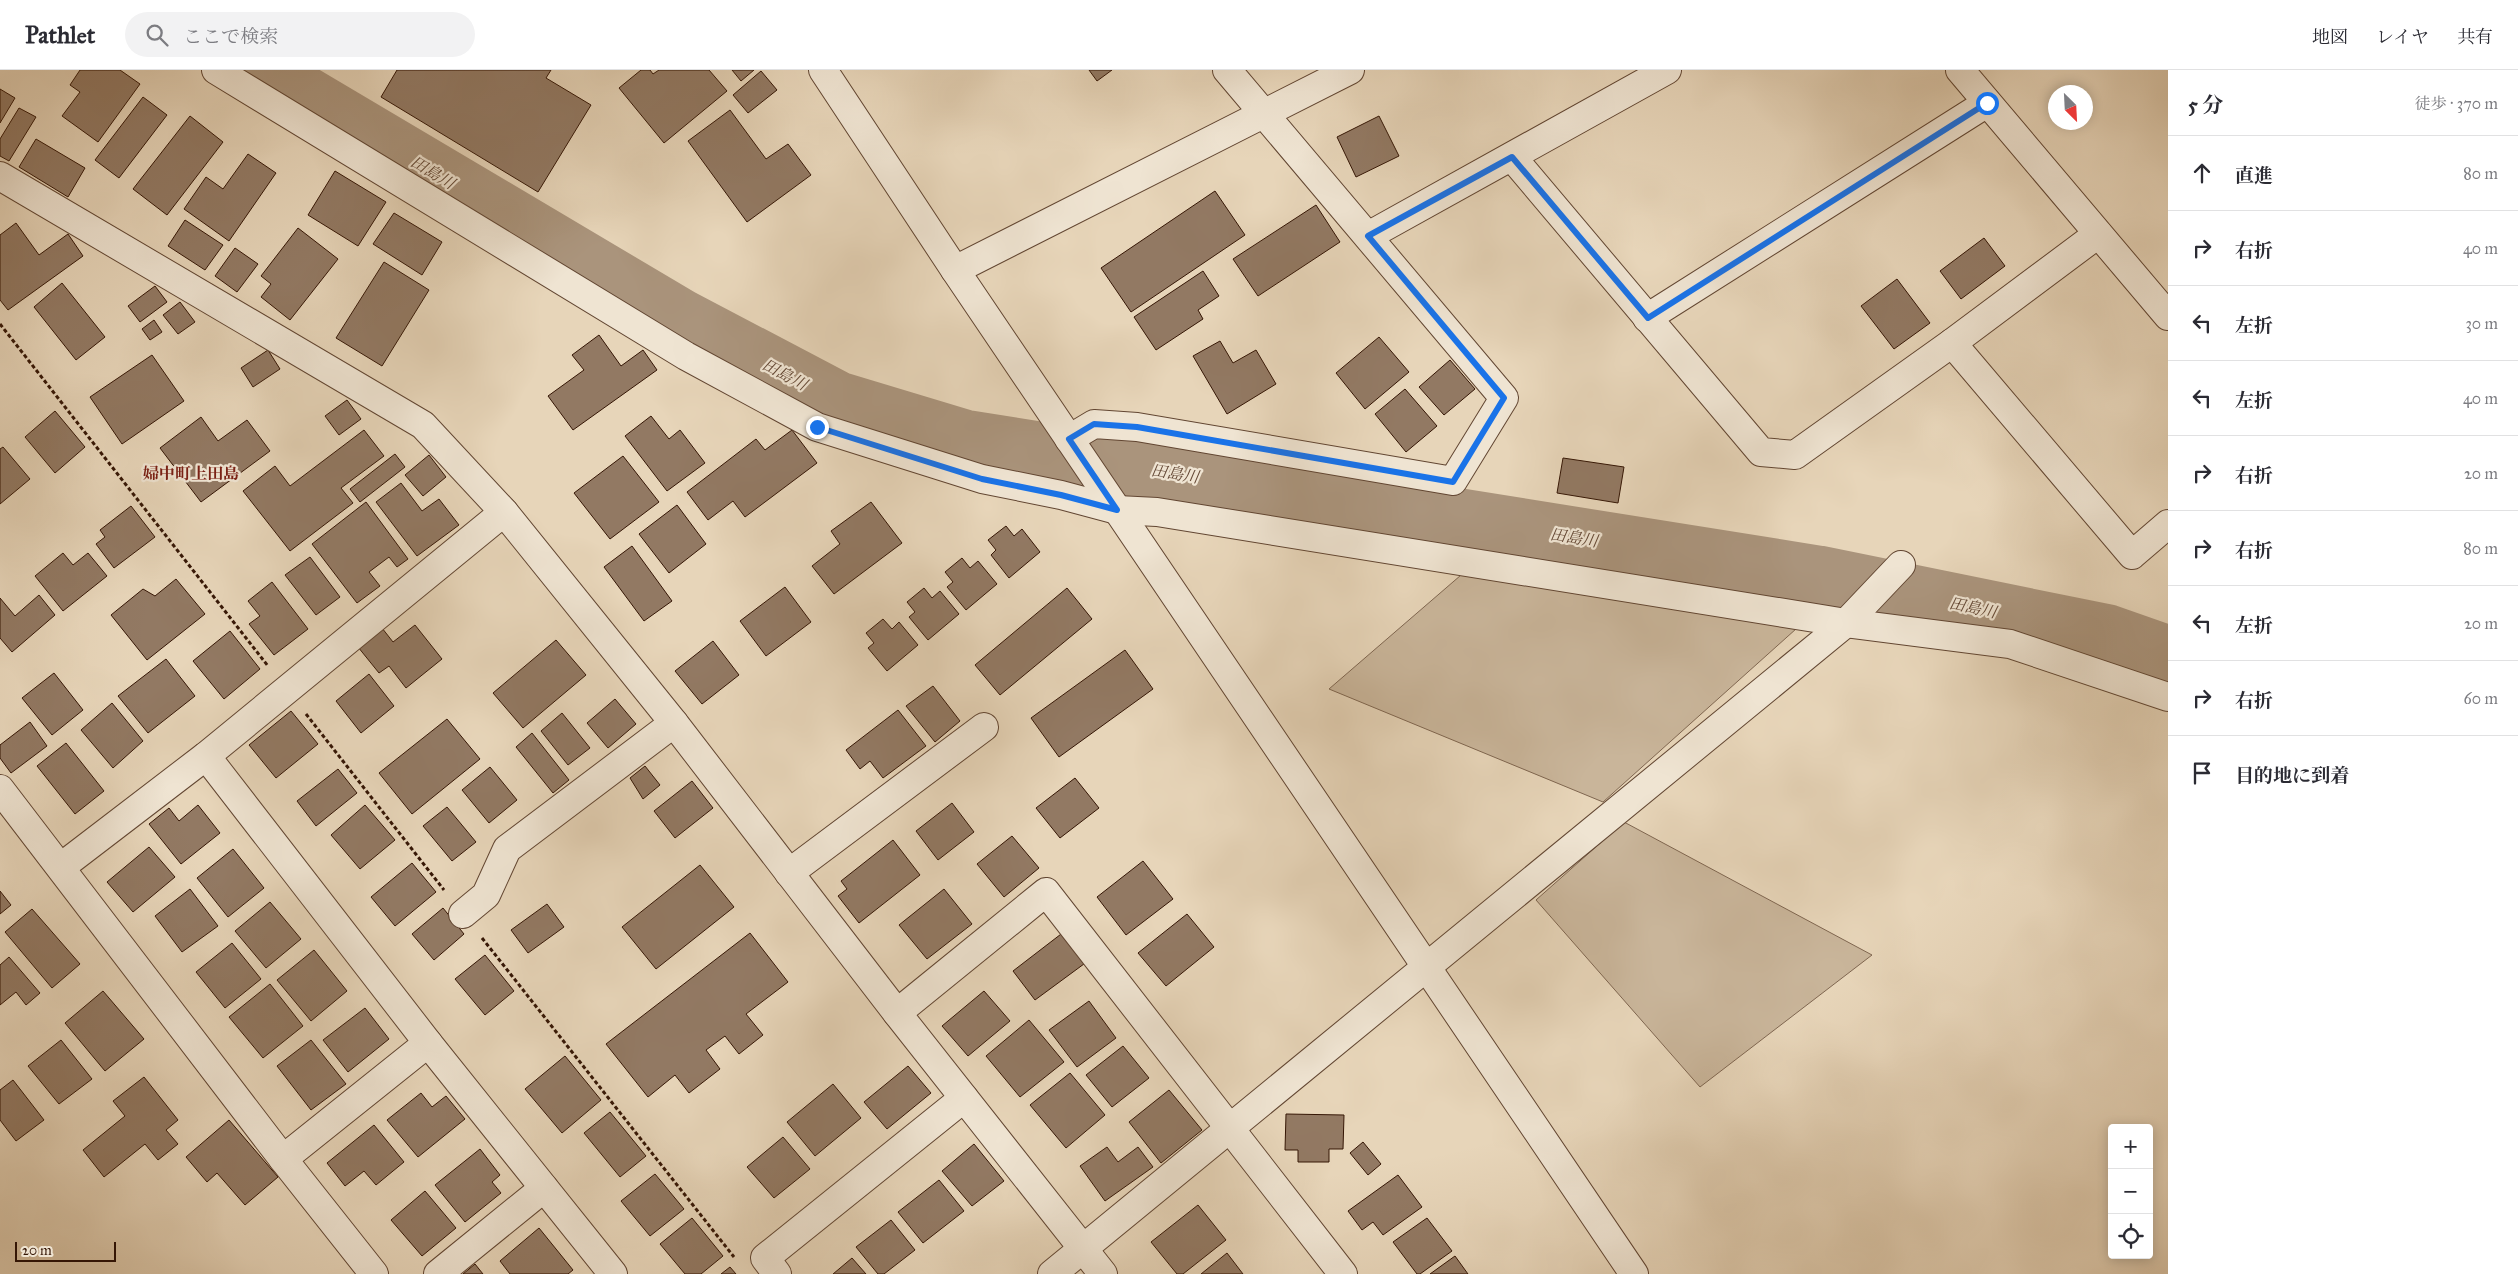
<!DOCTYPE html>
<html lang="ja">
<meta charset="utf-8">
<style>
:root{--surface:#fff;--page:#f2f2f3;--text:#2b2b33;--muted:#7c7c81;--line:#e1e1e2}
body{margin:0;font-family:"IM FELL Great Primer","Noto Serif JP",serif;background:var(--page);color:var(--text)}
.controls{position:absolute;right:15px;bottom:15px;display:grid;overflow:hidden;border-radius:5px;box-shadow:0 2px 12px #0003}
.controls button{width:45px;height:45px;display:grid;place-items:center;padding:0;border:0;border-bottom:1px solid var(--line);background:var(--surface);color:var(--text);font:25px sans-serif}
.compass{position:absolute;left:2048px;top:15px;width:45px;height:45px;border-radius:50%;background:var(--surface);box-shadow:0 2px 12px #0003;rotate:156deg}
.scale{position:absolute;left:15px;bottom:12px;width:101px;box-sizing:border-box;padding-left:5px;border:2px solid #351605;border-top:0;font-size:14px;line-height:18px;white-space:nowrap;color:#351605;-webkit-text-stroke:4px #efe4d2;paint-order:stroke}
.stop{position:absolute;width:15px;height:15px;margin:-11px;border:4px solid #1a73e8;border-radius:50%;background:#fff}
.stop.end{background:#1a73e8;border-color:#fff;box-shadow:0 1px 5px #0008}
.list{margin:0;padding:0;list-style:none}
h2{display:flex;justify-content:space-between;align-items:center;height:65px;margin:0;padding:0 20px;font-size:21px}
h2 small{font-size:16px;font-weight:400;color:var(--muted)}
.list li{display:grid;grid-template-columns:32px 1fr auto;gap:15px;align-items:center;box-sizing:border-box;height:75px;padding:0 20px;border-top:1px solid var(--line)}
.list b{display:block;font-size:19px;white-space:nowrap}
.list em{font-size:16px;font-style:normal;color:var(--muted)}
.icon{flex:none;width:28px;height:28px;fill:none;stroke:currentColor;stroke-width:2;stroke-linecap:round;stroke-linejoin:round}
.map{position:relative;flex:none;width:2168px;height:1204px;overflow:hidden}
header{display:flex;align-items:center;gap:30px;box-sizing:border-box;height:70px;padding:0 25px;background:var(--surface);border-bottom:1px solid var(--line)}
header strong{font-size:24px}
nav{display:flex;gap:28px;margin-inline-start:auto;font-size:18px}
.search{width:350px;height:45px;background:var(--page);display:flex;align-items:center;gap:12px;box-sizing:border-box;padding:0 18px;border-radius:28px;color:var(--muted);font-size:19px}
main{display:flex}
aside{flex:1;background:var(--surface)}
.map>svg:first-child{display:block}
.green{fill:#c9b59a;stroke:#7f6650}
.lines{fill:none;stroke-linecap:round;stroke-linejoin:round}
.river{stroke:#aa947c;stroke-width:61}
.building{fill:#927963;stroke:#351605}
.minor-casing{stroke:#624632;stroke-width:30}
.tertiary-casing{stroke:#624632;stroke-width:30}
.path{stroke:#351605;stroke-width:3;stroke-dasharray:4 2.5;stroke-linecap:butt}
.minor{stroke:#efe4d2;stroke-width:28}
.tertiary{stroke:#efe4d2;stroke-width:28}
.route{stroke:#1a73e8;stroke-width:6}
.labels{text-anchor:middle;stroke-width:4.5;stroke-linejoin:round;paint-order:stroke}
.water-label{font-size:16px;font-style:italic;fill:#644835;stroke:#efe4d2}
.neighbourhood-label{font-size:16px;font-weight:bold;fill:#7a1f14;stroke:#efe4d2}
</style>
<header>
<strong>Pathlet</strong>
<div class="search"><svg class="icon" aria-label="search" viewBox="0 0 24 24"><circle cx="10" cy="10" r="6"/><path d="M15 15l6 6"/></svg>ここで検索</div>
<nav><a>地図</a><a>レイヤ</a><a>共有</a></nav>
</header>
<main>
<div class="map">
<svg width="2168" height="1204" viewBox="0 0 2168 1204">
<rect width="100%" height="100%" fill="#e7d5b9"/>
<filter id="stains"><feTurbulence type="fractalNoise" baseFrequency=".004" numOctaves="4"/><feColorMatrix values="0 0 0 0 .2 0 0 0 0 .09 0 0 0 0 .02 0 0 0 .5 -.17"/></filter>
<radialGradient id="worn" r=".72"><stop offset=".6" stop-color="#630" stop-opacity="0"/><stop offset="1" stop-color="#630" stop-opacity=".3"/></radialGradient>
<g class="green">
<polygon points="1468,499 1806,550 1603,732 1329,619"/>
<polygon points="1624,752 1872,885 1700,1017 1536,830"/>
</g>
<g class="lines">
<polyline class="river" points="260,0 680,249 838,332 964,370 1818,506 2108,565 2168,586"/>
</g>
<g class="building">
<polygon points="80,0 120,0 140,14 98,72 62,46 80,22 70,15"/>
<polygon points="397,0 551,0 546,8 591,35 538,122 381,27"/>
<polygon points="641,0 650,0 653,4 659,0 709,0 727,21 664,73 619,18"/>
<polygon points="732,0 754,0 741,11"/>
<polygon points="1089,0 1112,0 1097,11"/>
<polygon points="761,1 777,20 748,43 733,25"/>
<polygon points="0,19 15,28 0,53"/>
<polygon points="143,27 167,45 119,108 95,90"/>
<polygon points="19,38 36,47 9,91 0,86 0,69"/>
<polygon points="730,40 766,89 788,74 811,105 747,152 688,71"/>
<polygon points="190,46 223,72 167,145 133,119"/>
<polygon points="1379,46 1399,86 1356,107 1337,67"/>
<polygon points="36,69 85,98 68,127 19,97"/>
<polygon points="248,84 276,103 229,171 184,139 206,107 223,119"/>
<polygon points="335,101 386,132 358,176 308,145"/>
<polygon points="1215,121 1245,165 1131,242 1101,198"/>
<polygon points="1316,135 1340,172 1258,226 1233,189"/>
<polygon points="394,143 442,172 422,205 373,174"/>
<polygon points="185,150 223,175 205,200 168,176"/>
<polygon points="16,153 39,185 68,164 83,186 8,240 0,230 0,165"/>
<polygon points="298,158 338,189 290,250 261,227 271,214 261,206"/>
<polygon points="1984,168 2005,196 1961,229 1940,201"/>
<polygon points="235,178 258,194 237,222 215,206"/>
<polygon points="384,192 429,220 382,296 336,268"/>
<polygon points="1203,201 1219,226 1198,240 1203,249 1156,280 1134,247"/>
<polygon points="1897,209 1930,253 1894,279 1861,236"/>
<polygon points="62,213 105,267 76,290 34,237"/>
<polygon points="155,216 167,232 140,252 128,236"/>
<polygon points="180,232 195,252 178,264 163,245"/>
<polygon points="154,250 162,262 150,270 142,259"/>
<polygon points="599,265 621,296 643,280 657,300 573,360 548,326 584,300 572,285"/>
<polygon points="1379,267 1409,302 1365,339 1336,303"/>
<polygon points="1220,271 1233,293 1256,280 1276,314 1227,344 1193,286"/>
<polygon points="268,280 280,299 253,317 241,298"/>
<polygon points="152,285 184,331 122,374 90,327"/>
<polygon points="1450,290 1475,319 1444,345 1419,317"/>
<polygon points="1405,319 1437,356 1406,382 1375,344"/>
<polygon points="347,330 361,349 339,365 325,346"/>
<polygon points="55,341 85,377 55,403 25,367"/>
<polygon points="651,346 669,369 680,360 705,393 667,421 625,366"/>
<polygon points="201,347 218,371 247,350 270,381 201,432 160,378"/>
<polygon points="364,360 384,386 341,418 353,433 290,481 243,421 275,396 290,416"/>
<polygon points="792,360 817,393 745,447 733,431 708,450 687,422 756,369 765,380"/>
<polygon points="3,377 30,409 0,434 0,379"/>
<polygon points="395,384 405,397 360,432 350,419"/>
<polygon points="429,385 446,407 423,426 405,405"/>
<polygon points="623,386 659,432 610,469 574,423"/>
<polygon points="1563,388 1624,397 1618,433 1557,423"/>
<polygon points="401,413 422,441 439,429 459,455 417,486 376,432"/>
<polygon points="366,432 408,489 397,497 389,487 369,502 380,516 357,533 312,474"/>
<polygon points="871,432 902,473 834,524 812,496 840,474 831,461"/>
<polygon points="677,435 706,474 669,503 639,464"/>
<polygon points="131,436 155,467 114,498 96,474 105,467 100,460"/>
<polygon points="1006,456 1014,466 1022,459 1040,482 1009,508 991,485 996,480 988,470"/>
<polygon points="632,476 672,531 644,551 604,497"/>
<polygon points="63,483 73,495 88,483 107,506 63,541 35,506"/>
<polygon points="310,487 340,527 316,545 285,505"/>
<polygon points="962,488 970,498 978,491 997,514 966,540 947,517 953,512 945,502"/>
<polygon points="176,509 205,544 147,590 111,545 143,519 155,526"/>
<polygon points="272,512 308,559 274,585 249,554 260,546 248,531"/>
<polygon points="785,517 811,552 766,586 740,551"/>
<polygon points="924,518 932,528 940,521 959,544 928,570 909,547 915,542 907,532"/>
<polygon points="1067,518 1092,549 1000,625 975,595"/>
<polygon points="39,525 55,545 12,582 0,568 0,528 15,546"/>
<polygon points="883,549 892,559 899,552 918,575 887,601 868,578 874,573 866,563"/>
<polygon points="415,555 442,589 406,618 389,596 379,603 358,577 382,558 393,572"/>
<polygon points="230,561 260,599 224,629 193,591"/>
<polygon points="556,570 586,605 523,658 493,623"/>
<polygon points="713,571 739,605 702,634 675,601"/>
<polygon points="1125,580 1153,619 1059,687 1031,648"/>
<polygon points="166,589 195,626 148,663 118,626"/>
<polygon points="54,603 83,640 52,665 22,628"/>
<polygon points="369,604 394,636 361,663 336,631"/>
<polygon points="933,616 960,651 935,672 906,636"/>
<polygon points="615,629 636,654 608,678 587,653"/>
<polygon points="112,633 143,671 113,698 81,660"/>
<polygon points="898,640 926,676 883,708 870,691 860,699 846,680"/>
<polygon points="291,641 318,674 276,708 249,675"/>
<polygon points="562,643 590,678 568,695 541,661"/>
<polygon points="447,649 480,689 412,744 379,703"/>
<polygon points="30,652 47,676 11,703 0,688 0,675"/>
<polygon points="532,663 569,710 553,723 516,677"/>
<polygon points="66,673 104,721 75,744 37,696"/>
<polygon points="645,696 660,715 643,729 630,708"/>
<polygon points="490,697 517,730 489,753 462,720"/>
<polygon points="338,699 357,723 316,756 297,731"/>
<polygon points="1075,708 1099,738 1060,768 1036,738"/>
<polygon points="692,711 713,738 675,768 654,741"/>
<polygon points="952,733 974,762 938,790 916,761"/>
<polygon points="198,735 220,763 181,794 149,754 169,738 179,751"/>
<polygon points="365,735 395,770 360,799 331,765"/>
<polygon points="447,737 476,772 452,791 423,756"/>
<polygon points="1012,766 1039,798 1004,827 977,794"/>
<polygon points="893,770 920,805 859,853 838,826 847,819 841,811"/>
<polygon points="149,777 175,807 133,842 107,812"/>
<polygon points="233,779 264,818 228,847 197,808"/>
<polygon points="1143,791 1173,829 1126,865 1097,827"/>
<polygon points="412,793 436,822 395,856 371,827"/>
<polygon points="700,795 734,837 656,899 622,857"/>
<polygon points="190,819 218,856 182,882 155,846"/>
<polygon points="944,819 972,854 927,889 899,855"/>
<polygon points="0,821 11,835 0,844"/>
<polygon points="270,832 301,869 266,898 235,861"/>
<polygon points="547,834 564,857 528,883 511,860"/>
<polygon points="443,838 464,864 434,890 412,864"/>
<polygon points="32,839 80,894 52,918 5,862"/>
<polygon points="1187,844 1214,877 1166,916 1138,883"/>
<polygon points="1065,861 1088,891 1035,930 1013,901"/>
<polygon points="750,863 788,912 746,944 763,965 739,984 725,966 706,980 720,999 689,1023 675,1005 648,1027 606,974"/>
<polygon points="232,873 261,909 225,938 196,902"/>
<polygon points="314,880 347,921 311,951 277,910"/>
<polygon points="485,885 514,921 485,945 455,909"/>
<polygon points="9,887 40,923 26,935 16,922 0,935 0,895"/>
<polygon points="270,914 303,956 263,988 229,947"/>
<polygon points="103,921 144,969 105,1001 65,953"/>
<polygon points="984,921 1010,951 968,986 942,956"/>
<polygon points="1089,931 1116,968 1077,997 1049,960"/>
<polygon points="365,938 389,969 348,1002 323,970"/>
<polygon points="1029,950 1064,992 1020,1027 986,986"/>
<polygon points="61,970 92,1009 59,1034 28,996"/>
<polygon points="311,970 346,1014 311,1040 277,996"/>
<polygon points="1123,976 1149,1008 1112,1037 1086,1005"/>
<polygon points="565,986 601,1030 562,1063 525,1019"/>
<polygon points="908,996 931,1023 887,1059 864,1032"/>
<polygon points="1070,1003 1105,1045 1066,1078 1030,1035"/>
<polygon points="144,1007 178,1050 166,1060 178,1074 158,1090 145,1074 104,1107 83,1080 125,1046 113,1031"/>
<polygon points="13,1010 44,1050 16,1071 0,1050 0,1020"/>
<polygon points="833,1014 861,1048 815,1086 787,1052"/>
<polygon points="1169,1020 1202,1060 1161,1093 1129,1052"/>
<polygon points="421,1023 432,1037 446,1026 465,1049 418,1087 387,1050"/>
<polygon points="610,1042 646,1086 620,1107 584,1063"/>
<polygon points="1286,1044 1344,1045 1343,1079 1329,1079 1329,1092 1298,1092 1298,1080 1285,1080"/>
<polygon points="229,1050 278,1107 245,1135 217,1103 207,1112 186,1087"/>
<polygon points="374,1055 404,1092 376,1115 364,1101 345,1116 327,1093"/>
<polygon points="783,1067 810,1099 774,1128 747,1097"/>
<polygon points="1363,1072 1381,1094 1368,1105 1350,1083"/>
<polygon points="974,1074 1004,1111 972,1136 942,1101"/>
<polygon points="1107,1077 1118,1092 1138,1077 1153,1097 1105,1131 1080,1096"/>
<polygon points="480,1079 500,1105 492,1112 501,1123 465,1152 435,1115"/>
<polygon points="655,1104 684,1139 650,1166 621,1131"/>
<polygon points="1398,1105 1422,1137 1383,1165 1373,1152 1362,1160 1348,1141"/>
<polygon points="939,1110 964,1141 923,1173 898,1142"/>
<polygon points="425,1121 456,1158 422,1186 391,1150"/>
<polygon points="1198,1135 1226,1170 1183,1204 1177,1204 1151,1172"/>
<polygon points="692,1148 723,1186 701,1204 685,1204 660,1174"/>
<polygon points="1427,1148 1452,1181 1420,1204 1417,1204 1393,1172"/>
<polygon points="891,1150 915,1180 884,1204 878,1204 856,1177"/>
<polygon points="539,1158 573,1200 568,1204 510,1204 500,1191"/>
<polygon points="1227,1183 1243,1204 1201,1204"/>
<polygon points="1455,1186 1468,1204 1430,1204"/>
<polygon points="852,1188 866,1204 833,1204"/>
<polygon points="475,1194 483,1204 463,1204"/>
<polygon points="730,1197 736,1204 721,1204"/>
</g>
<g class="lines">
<defs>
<g id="minor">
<polyline points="216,0 686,286 817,357 982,409 1061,425 1117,440 1157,442 1846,553 2010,574 2168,627"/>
<polyline points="1960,0 2168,246"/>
<polyline points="1512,87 1761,382 1795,385 1952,273 2098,164"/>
<polyline points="0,106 423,355 504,442 674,653 897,943 1103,1204"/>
<polyline points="1368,166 1667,0"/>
<polyline points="1647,248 1987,33"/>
<polyline points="1952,273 2132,485 2168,454"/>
<polyline points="1069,369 1094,354 1137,357 1453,411 1504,328 1227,0"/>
<polyline points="206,686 428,973 613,1204"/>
<polyline points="0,719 283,1089 374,1204"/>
<polyline points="61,797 206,686 504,442"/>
<polyline points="789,803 984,657"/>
<polyline points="463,844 486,825 507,779 674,653"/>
<polyline points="897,943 1046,822 1343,1204"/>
<polyline points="283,1089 428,973"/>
<polyline points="438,1204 544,1118"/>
<polyline points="777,1204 765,1188 964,1028"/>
<polyline points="1052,1204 1846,553 1901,495"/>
</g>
<g id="tertiary">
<polyline points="823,0 955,200 1634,1204"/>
<polyline points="955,200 1350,0"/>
</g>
</defs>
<use href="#minor" class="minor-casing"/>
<use href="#tertiary" class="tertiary-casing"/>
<g class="path">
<polyline points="0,254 268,596"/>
<polyline points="306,644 444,820"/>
<polyline points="482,868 734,1187"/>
</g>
<use href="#minor" class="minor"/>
<use href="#tertiary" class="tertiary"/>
</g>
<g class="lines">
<polyline class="route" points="817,357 982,409 1061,425 1117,440 1069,369 1094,354 1137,357 1453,412 1504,328 1368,166 1512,87 1648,248 1987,33"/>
</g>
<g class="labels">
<g class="water-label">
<text transform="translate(433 102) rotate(31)" y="6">田島川</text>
<text transform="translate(785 304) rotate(28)" y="6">田島川</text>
<text transform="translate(1175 403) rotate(9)" y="6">田島川</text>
<text transform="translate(1574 467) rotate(9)" y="6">田島川</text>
<text transform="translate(1973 537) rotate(12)" y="6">田島川</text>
</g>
<g class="neighbourhood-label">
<text x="191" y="409">婦中町上田島</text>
</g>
</g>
<rect width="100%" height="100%" filter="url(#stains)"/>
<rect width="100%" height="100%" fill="url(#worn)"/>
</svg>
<div class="controls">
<button>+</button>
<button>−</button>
<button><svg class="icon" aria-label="locate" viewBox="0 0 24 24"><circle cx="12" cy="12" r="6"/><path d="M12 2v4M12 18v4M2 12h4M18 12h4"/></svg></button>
</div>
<svg class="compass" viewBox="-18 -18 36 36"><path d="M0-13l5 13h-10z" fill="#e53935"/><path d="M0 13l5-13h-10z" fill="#7c7c81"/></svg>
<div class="scale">20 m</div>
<div class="stop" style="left:1987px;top:33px"></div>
<div class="stop end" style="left:817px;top:357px"></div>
</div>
<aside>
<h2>5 分<small>徒歩 · 370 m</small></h2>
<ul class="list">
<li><svg class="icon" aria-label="ahead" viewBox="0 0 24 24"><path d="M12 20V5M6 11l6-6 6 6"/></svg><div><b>直進</b></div><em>80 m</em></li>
<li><svg class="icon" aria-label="right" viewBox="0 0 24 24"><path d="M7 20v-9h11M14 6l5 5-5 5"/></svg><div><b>右折</b></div><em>40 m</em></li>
<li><svg class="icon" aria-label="left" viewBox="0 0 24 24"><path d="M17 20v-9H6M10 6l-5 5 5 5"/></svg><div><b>左折</b></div><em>30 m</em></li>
<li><svg class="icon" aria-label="left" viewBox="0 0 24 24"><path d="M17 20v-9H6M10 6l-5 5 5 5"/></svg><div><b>左折</b></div><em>40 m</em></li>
<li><svg class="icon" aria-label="right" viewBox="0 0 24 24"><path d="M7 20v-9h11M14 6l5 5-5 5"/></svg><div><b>右折</b></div><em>20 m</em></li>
<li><svg class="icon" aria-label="right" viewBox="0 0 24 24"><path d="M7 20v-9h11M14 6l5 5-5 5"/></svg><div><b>右折</b></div><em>80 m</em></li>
<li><svg class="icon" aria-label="left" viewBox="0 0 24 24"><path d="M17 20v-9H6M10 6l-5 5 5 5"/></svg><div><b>左折</b></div><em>20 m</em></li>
<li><svg class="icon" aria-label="right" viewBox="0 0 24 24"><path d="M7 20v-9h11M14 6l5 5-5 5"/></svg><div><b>右折</b></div><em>60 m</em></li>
<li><svg class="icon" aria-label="arrive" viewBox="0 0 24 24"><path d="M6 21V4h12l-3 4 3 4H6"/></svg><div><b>目的地に到着</b></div></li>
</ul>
</aside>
</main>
